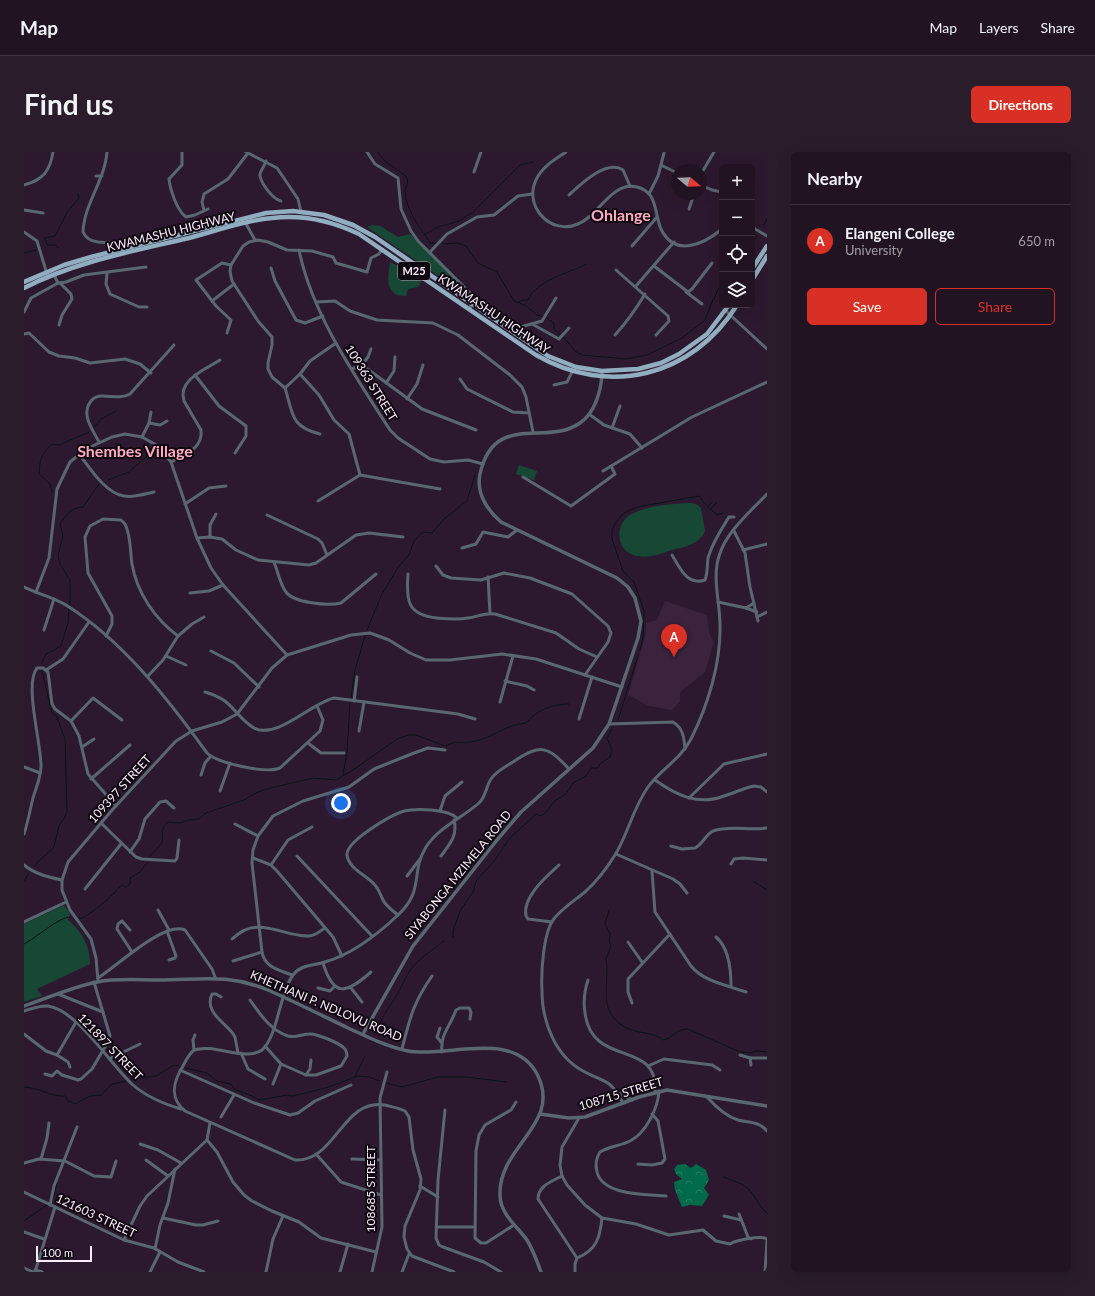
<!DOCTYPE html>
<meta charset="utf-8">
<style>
:root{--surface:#221323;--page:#2a1c2b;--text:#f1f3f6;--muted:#a29ea6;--line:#3f3241;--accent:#d93025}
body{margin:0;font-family:Lato,sans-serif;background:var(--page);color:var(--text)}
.controls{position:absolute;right:12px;top:12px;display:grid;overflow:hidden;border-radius:6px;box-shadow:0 4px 16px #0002}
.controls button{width:36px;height:36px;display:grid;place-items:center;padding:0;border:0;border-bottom:1px solid var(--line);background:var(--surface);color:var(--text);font:20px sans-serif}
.compass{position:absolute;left:647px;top:12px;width:36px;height:36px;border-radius:50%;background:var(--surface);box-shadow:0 4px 16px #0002;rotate:109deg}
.scale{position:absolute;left:12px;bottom:10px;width:56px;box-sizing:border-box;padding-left:4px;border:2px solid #faecfb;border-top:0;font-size:11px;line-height:14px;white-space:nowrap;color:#faecfb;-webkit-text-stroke:3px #100811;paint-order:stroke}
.you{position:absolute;left:317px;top:651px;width:14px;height:14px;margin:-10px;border:3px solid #fff;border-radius:50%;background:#1a73e8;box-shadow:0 0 0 6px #1a73e833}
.badge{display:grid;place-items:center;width:26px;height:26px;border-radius:50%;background:var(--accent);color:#fff;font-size:13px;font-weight:700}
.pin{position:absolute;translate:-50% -33px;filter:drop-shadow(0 1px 2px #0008)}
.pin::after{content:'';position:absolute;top:21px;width:14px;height:12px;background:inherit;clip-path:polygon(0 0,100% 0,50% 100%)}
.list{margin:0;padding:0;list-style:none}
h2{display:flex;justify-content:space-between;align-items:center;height:52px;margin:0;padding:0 16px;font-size:17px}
h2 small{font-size:13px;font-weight:400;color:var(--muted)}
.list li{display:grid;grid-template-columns:26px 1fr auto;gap:12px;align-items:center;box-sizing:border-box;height:72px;padding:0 16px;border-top:1px solid var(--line)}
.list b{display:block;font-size:15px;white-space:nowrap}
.list p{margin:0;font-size:13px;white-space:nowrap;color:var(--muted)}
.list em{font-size:13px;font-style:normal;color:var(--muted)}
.actions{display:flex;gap:8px;padding:12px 16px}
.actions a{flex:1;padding:9px 0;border:1px solid var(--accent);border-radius:6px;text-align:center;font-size:14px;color:var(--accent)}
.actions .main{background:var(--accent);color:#fff}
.icon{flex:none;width:22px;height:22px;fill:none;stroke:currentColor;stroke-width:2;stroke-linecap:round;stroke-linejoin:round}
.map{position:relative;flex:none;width:743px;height:1120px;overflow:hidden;border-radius:6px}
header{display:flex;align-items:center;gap:24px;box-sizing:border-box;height:56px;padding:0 20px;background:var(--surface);border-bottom:1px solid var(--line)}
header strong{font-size:19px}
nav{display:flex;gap:22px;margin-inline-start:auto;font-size:14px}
.intro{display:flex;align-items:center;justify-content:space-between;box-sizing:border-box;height:96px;padding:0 24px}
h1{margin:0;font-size:28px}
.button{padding:10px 18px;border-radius:6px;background:var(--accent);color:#fff;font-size:14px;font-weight:700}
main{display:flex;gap:24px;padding:0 24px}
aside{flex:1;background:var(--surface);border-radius:6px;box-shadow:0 4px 16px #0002}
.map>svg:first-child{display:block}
.built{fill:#3b223d}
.green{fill:#164835}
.forest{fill:url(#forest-crowns)}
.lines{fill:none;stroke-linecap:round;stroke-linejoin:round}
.stream{stroke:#071417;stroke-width:1}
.minor{stroke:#596770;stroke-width:3}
.tertiary{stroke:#596770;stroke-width:3.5}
.primary{stroke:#90aebf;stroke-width:4.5}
.labels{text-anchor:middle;stroke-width:4;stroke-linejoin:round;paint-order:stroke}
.shield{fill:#100811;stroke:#b4a8b5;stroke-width:1}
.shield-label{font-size:11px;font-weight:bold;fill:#faecfb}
.street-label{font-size:12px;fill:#faecfb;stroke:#100811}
.district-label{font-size:16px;font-weight:bold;fill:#feabc0;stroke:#100811}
</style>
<header>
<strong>Map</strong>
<nav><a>Map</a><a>Layers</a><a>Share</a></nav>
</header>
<div class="intro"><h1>Find us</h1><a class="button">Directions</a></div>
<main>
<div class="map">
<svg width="743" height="1120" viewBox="0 0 743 1120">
<defs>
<pattern id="forest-crowns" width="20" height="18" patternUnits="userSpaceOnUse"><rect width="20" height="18" fill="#006a4a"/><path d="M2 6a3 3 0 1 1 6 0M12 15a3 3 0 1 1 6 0" fill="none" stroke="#267f65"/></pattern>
</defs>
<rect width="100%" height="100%" fill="#2d192f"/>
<polygon class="built" points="641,449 683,463 685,481 690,490 681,520 656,540 656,549 648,558 625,554 604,543 621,485 622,471 633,468"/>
<g class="green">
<polygon points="348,73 356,74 374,85 386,82 444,141 445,145 343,75"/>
<path d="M 366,110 L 384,119 L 397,130 L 394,135 L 384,137 L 382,144 C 360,144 364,126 366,110 Z"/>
<polygon points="495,313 513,319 510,328 492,322"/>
<path d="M 666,351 L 672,352 L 677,356 L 681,379 C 676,391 663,395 651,397 C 638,401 627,407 612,404 C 591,399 590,371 608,362 C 624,353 648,352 666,351 Z"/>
<path d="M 40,753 L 46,762 L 44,768 C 58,779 66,794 66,812 L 13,837 L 18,844 L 0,850 L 0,772 Z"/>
</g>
<polygon class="forest" points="661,1012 667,1016 672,1012 682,1018 685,1028 680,1036 685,1043 678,1054 666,1053 658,1055 651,1038 650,1030 658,1027 652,1022 650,1017 653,1013"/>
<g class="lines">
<g class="stream">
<path d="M 353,0 L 361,9 L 383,25 C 385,35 381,34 381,40 C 381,54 394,74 403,86 L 406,91 L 414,91"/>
<polyline points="739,74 743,67"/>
<polyline points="400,83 414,75 435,69 449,60 496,13 509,10"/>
<polyline points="20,86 31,84 44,59 55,46 54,42"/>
<polyline points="21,86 23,93 31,93 35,96"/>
<polyline points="419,92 434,91 442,94 454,111 473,120 490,149 502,154 513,163 519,165"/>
<polyline points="728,92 733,84"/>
<polyline points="0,101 12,98"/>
<polyline points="698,131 698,130"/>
<polyline points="690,147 697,131"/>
<path d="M 494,151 L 498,148 L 504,148 C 513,128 543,122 562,112"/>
<polyline points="523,166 530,171 530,177 536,183"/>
<polyline points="539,185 551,199 558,203 602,207 623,203 658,186 681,168 689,148"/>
<polyline points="70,275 77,267 92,259"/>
<polyline points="84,328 105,320 123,304"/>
<path d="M 28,340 L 26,332 L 15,322 C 16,306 17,303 28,292 L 35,293 L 65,280"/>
<polyline points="684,354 688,350"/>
<polyline points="687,357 692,351"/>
<path d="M 46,453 L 46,428 L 36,412 L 34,403 L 39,384 L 36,372 C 43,362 46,356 59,355 L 75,332"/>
<polyline points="343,478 358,442 375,414 385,403 390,389 399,380 408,381 420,367 443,349 451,323"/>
<polyline points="616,498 619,485 620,459 610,430 599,419 588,387 588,378 592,370 600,361 613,355 675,344 680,351 693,363 699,361"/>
<polyline points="18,511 22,502 37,494 44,471 45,456"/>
<polyline points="327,545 331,518 341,484"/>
<polyline points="594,568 614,504"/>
<polyline points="319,622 323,600 326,551"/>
<path d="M 125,705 L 138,691 C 139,683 136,677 144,670 L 157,671 L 163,668 L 175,667 L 182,661 L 220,648 L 234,640 L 247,636 L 289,626 L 312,628 L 332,616 L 373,587 L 384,583 L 392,583 L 421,594 C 431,588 441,592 452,589 C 470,585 481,573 502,571 C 513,558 528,552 545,552"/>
<polyline points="10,714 30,695 35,674 43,661 41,587 33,565 28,561 18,519"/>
<polyline points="0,729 5,721"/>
<polyline points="729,729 743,738"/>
<path d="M 585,758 L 581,772 L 586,782 L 585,790 L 587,793 C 586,798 583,803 582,807 C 582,811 584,814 583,817 C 583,842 576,864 605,877 C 618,882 629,880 639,888 C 651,886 648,878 664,877 L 716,900 L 725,901 L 732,899 L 743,900"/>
<path d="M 55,765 L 57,767 C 72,758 87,745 98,733 L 102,735 L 106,732 L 106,726 L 116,720 L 123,711"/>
<polyline points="429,785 429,779 436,759 449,740 452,729 471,708 485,687 512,662 517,664 520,662 532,648 542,642 549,631 562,624 567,616 574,616 577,611 586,605 588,598 583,586 588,577"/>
<path d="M 0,792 C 12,786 35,765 46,765"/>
<path d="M 354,877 C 358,862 368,853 375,839 C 379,832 382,824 387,817 C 392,809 412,795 420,789"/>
<polyline points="161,916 183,921 193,929 207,932 210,937 228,944 235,948 263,943 269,944 305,935 334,924 345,925 356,929"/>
<polyline points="331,924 341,904"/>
<polyline points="108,927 132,924 150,913 155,914"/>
<polyline points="362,931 378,935 414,925 442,925 483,930"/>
<path d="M 0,935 C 14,935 27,945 41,944 L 44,949 L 51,952 L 66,944 L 77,943 L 88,932 L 102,929"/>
<path d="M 700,1025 C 709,1029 722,1032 728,1041 C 733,1048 736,1055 743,1061"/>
<polyline points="29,1047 33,1031"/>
<polyline points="0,1069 23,1053"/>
</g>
<g class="minor">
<path d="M 83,0 C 81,28 60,52 59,80 C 66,96 91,89 105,89 L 109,94"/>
<path d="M 158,0 L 158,13 L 145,27 C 146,37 153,59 162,65 L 171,63 L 184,57"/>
<polyline points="222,0 253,16 274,47 277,60"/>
<polyline points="343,0 351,12 374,26 377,57 387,79 394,89 446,141 448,144 446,158"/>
<path d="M 542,0 C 532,7 519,14 513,26 C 498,53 526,84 554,72 C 575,64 587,29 613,35 C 634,40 630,61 637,77 C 651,106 680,92 698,77"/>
<path d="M 242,9 C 241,14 235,20 236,24 C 238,33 249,47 257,49"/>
<polyline points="637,13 653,21"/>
<polyline points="450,20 457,0"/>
<polyline points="677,22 690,0"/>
<polyline points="72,24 78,24"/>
<path d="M 0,33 C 19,28 26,19 29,0"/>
<polyline points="677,33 688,38 698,40"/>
<polyline points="625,42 634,24 640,1"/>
<path d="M 545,43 C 556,33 582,7 599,18 L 606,34"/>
<polyline points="665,57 670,42"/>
<polyline points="0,58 19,61"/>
<polyline points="180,58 178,50 180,42 204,27 224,1"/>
<polyline points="221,70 231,88"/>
<polyline points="728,75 743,84"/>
<polyline points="0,80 13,89 23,122"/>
<polyline points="608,94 633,65"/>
<path d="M 275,98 C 288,162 331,224 366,278 L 374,286 L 406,307 L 420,310 L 444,308 L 459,312"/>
<polyline points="406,100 423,82 453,65 470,63 494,44 508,42"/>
<polyline points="630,114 664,140 668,137 688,111"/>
<polyline points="247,116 251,129 272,168 281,171 299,164"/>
<polyline points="592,118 644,164 645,169 632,183"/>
<polyline points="83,121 82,132 86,142 115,155 123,155"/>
<polyline points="30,123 34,131 42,130 60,123 122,115"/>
<polyline points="612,134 650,90"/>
<polyline points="662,140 678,152"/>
<polyline points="188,149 210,132"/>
<polyline points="293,150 311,149 326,159 353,168 409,171 434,183 486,223 498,235 502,245 509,280"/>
<polyline points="702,159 743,197"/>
<polyline points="0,160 7,146 34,131"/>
<polyline points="508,172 535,187 545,176"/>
<polyline points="35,173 38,163 48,147 47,142 36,131"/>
<polyline points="486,178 518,169 532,146"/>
<polyline points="203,181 207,168 192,154 172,128 198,111 207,113"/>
<polyline points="0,182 5,181 25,200 35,204 51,206 66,211 101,207 116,212 127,221"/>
<path d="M 591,183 C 602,171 612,157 621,142"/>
<polyline points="338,213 398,257 452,278"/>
<polyline points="338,213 344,205 347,197"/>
<polyline points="328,217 338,213"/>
<polyline points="276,222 295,243 310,268 325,282 336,323"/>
<polyline points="171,223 195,254 222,274 222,284 211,301"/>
<polyline points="436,227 443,237 489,260 505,261"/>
<polyline points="362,231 370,219 371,205"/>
<polyline points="530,233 543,230 548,220"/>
<polyline points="261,236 248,225 244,217 244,211 248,193 248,185 234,169 208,129 206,119 207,113 219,94 225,90 234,88 244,90 263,98 288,99 309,105 312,111 343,120 347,106 355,102 358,97"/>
<polyline points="383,247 393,232 399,213"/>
<polyline points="565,262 580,273 606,282 618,296"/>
<polyline points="125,271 136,273 143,269"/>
<polyline points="588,276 596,254"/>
<path d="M 296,282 C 266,275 269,261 261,236 L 276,222 L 286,209 L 312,191"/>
<polyline points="118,285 125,271 127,260"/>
<path d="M 75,290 C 69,278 56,262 67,249 C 70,245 74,244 78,244 C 88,244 97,247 106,242 L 150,193"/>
<path d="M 55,302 C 66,316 81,341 100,344 C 109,346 121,342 130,340"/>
<path d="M 147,310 C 161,302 179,297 177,278 L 160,249 C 153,228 182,217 196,208"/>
<polyline points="579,319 668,265 743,230"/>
<polyline points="336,323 416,337"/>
<polyline points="499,325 547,354 591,322 587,314"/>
<polyline points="294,349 336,323"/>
<polyline points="161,352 185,336 202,334"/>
<polyline points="243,363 294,387 298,391 303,403"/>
<polyline points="710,379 721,401 726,435 734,469"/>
<polyline points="186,385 186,373 192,362"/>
<polyline points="173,386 186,385 198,387 212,398 234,408 285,413 292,411 332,383 345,381 379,385"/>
<polyline points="438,396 452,392 459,380 484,385 493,378"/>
<polyline points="719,398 743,392"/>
<path d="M 648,403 C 656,416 663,434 681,428 C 684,420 683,413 684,406 C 688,391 697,378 705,365 L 710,365"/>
<path d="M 250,410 C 254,420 256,432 262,440 C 270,451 304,454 317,451 L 352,422"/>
<polyline points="412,414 419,423 427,426 457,428 480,421 506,426 548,442 584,474 587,481 584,490 561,523"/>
<path d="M 384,422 C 382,448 383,463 413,466 C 424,467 433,468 444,466 C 453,465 462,460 471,462 L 532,481 L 555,497 L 573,505"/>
<polyline points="464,425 466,461"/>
<path d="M 0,435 C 14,442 29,445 42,453 C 99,489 144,547 183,601 C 193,611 242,622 256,616 L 296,579 L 299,568 L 293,554"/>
<polyline points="12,440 25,406 33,337 46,310 62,297 88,285 101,282 118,285 134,294 147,310 173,386 187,416 199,433 263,503"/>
<polyline points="166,441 185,439 199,433"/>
<polyline points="694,450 722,456 730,451"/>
<polyline points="722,456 733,460"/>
<polyline points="733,465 743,460"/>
<polyline points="20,478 30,447"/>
<path d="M 82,484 L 88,472 L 88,464 L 64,421 L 61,385 L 66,374 L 79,367 L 97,368 L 101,372 C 107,383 106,399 108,412 C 113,441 131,467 154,484"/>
<polyline points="187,499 210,511 235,535"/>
<polyline points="142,504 162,513"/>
<polyline points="22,518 39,507 65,470"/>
<polyline points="124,524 139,508 154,484 168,472 180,465"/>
<polyline points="481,529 503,534 510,538"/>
<path d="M 181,540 C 188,542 195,545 201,549 C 211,557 218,569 230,576 C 253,588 287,551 310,546 L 434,562 L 451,567"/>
<polyline points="330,549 333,525"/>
<polyline points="476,550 489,504"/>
<polyline points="555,567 568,525"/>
<polyline points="47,569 69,546 98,568"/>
<path d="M 585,572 L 649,570 C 659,576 660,585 661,597"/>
<polyline points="335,579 340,550"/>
<polyline points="284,591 297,601 320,601"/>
<polyline points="58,595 70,587"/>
<polyline points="0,615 16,621"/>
<polyline points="177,623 181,611 187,604"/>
<polyline points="67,627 106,593"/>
<path d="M 631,628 C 652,643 674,654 700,644 C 710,641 720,636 730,634 L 737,635 L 743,640"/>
<polyline points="196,639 206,611"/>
<polyline points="665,646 700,612 743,602"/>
<polyline points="416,659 421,644 438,630"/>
<polyline points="77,671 112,705 118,707 151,709 153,706 155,688"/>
<polyline points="211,672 234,684"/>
<path d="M 0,682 C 4,670 6,658 9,646 C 12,636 17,625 17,614 C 17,589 0,533 13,516 L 19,516 L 24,520 L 28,552 L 31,557 L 47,569 L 55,584 L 64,622 L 92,654"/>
<path d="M 647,694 L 658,697 L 671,696 C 679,692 681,683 689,679 C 706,673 726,679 743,676"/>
<polyline points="106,700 115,687 121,667 136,650 142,649 150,656"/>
<polyline points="592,702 649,727 656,732 663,741"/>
<polyline points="273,704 348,784"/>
<path d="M 417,704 C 426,692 434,683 430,668"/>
<polyline points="229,706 247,713 253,719 309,785 318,804"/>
<polyline points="707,712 710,707 719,706 743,708"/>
<path d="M 0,713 C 11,722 24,725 38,728"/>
<polyline points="247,713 264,688 288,675"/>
<path d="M 628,719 L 631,760 L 667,814 C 680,830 703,833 722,840"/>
<polyline points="383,724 396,707"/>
<polyline points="61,737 97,692"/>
<polyline points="134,758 145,778"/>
<path d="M 374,763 C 369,759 362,754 359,748 C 356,742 355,737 350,732 C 342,723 325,717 323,703 C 322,689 367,663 380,659 C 392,656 424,657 433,666"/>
<polyline points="0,770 42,750"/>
<path d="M 528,770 L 504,767 L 502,764 C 498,745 523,724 535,713"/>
<polyline points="106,778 98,769 94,772 93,777 108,800"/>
<polyline points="143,779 152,804 151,806 145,808"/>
<path d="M 692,785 C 705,796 707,819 707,834"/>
<path d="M 208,787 C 212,784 216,780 221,778 C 241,769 264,785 285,784 C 291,784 296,779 301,776"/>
<polyline points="604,790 618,810"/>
<polyline points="209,809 238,800"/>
<path d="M 299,811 C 310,847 323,841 347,820"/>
<path d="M 268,823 C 255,818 241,816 238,800 L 228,711 L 229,698 L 234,684 L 249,664 L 279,649 L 325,635 L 350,617 L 390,601 L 404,596 L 421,598"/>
<path d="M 74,826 C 93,814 140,769 161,778 L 188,817 L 191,825"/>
<path d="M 564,828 C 560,840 559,849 561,861 C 568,917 635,886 631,940"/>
<polyline points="74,829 72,806 67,787 46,758 38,738 38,728 44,710 89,657 152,589 168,579 198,570 213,562 248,516 263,503 327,483 346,481 365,488 386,501 402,508 426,508 478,502 512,507 598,535"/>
<polyline points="294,836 306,839 311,834"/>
<polyline points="327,836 338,850"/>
<polyline points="34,842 79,860"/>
<path d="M 197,845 L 192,842 L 188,842 C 179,862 205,872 211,885 C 212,890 213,896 214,901"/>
<path d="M 226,848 C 236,862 247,879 264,884 C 272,886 278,882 285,882 C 292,881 315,891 320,896 C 322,898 323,901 323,904 L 317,914 L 292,923 L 282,923 L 257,912 L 241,894"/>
<polyline points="608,851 604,840 604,827 646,782"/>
<path d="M 0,859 C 7,857 16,853 24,854 C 53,858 87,913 108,932 C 121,944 140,952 157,957"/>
<polyline points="416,876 413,885 417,890"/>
<polyline points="0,882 22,899 33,903 52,870"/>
<path d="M 378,897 C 386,866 389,851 408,824"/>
<polyline points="170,898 169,888 171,883"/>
<path d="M 418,900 C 416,882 426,875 432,858 L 436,856 L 445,856 L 447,860 L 446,867"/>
<polyline points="217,901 224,917 241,927"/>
<polyline points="33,903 44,910 46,915"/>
<polyline points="716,903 726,906 743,906"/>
<polyline points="87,906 116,892"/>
<polyline points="726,906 727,913"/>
<polyline points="624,914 640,907 688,913 696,918"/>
<polyline points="156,918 230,951 266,963 274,961 291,949 327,933"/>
<polyline points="21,922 28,924 33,919 38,923 54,928 57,927 68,917 85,888 86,884 70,830"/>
<polyline points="282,923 286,917 287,908"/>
<polyline points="249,932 257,912"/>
<path d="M 635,939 C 634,956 622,981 606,989 C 596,994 586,994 576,1000 C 572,1006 571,1012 573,1020 C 579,1044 622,1042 642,1044"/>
<path d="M 683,945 C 691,954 701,964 714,968 C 725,971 735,969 743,979"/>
<path d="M 599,951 C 586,926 581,931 559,919 C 531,904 518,869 518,839 C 517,821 519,783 529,768 C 537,757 550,749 561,740 C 572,730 583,716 591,703 C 604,682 609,656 624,635 C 637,617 656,608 667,587 C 684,553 697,511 696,473 C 696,451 688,426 695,404 C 702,380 726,360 743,342"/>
<polyline points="421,958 414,1028 412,1086 415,1093 419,1095 460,1110 477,1120"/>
<polyline points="197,965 210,943"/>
<path d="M 555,966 L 538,995 L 536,1013 L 538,1024 L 543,1033 L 561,1053 L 578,1066 L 612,1072 L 645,1083 L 679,1078 L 692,1089 L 706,1092 C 712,1088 737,1083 743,1087"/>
<polyline points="186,971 183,988 193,1000 209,1030 220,1043 228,1049 248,1059 275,1070 297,1086 352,1100"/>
<polyline points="116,992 134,998 157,1011"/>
<polyline points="292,1002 317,1030 357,1043"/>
<polyline points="17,1007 23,986 25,971"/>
<polyline points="328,1007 357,1008"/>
<polyline points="122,1008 144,1024"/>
<polyline points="0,1011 15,1007 41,1009 70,1024 87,1025 92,1009"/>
<polyline points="614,1012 628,1013 638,1011 641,1007 634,969 628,962"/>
<path d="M 538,1024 C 528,1029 514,1034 514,1047 L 553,1106"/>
<polyline points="396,1034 414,1045"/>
<polyline points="0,1040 100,1088 130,1096 154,1110 180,1120"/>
<polyline points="26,1053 30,1034 53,975"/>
<polyline points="715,1062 724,1085 727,1087"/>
<polyline points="700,1064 717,1068"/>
<polyline points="139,1066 172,1073 179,1073 194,1069"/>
<polyline points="490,1073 462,1091 457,1091 451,1086 452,999 455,983 461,973 487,958 492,950"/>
<polyline points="412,1075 449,1075"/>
<polyline points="0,1080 20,1087"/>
<polyline points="100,1088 116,1054 123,1044 183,988"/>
<polyline points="131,1097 136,1073 144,1051 151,1017"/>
<path d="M 553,1106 C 573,1098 576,1085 578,1066"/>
<polyline points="0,1116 9,1120"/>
<polyline points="11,1118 18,1120"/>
<polyline points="11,1120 31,1055"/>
<polyline points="126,1120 136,1100"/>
<polyline points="242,1120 249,1087 259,1064"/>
<polyline points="316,1120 324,1092"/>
<polyline points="348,1120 358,1075 356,946 363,920"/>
<polyline points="378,1120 385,1102"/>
<path d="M 430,1120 L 388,1104 L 383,1097 L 380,1085 L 381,1074 L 396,1038 L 397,1027 L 389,998 L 385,965 L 381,959 C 375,956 368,955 361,953 C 318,946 312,1010 271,1008 L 161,959 C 145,946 149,930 159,914 C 162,908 165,902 170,898 C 190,891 221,910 238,898 C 254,884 255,842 269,823 C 277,812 290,814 301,810 C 329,802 354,782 374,763 C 401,738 386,721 402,695 C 415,675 438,666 455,651 C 462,645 462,634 467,627 C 472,619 481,615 489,610 C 514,593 523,592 544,616"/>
<polyline points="551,1120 551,1112 553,1106"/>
<polyline points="741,1120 743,1089"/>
</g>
<g class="tertiary">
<path d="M 0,854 C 24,846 48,835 73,830 C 93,826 114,828 134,828 C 176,828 203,821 244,838 C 271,850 297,863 324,876 C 344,885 363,895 384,899 C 424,906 489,877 513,922 C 539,972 474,994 476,1043 C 476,1062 493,1074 503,1088 C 509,1098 513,1109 517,1120"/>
<path d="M 339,882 L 389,794 L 473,688 L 497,660 L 569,596 L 585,572 L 614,486 L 617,469 L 611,446 L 604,435 L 593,426 L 477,370 C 463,358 452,341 456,322 C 470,259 522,295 556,271 C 571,261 577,239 578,222"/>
<polyline points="594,941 608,948"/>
<polyline points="516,962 545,966 561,965 615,945 643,938 743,954"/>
</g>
<g class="primary">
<polyline points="728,117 743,94"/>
<polyline points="728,128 743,104"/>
<polyline points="0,130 40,113 67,105 242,61 269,59 300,63 329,73 351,85 524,204 552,215 578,219 614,217 637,211 655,202 683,182 705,153"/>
<path d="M 0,136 C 50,110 110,99 165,86 C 198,77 231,65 265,65 C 290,65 314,72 335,82 L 512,203 C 585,245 668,225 713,153"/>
</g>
</g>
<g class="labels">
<rect class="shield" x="374" y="110" width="32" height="18" rx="3"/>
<g class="shield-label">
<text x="390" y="123">M25</text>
</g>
<g class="street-label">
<text transform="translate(147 80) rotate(-14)" y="4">KWAMASHU HIGHWAY</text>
<text transform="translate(470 162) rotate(34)" y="4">KWAMASHU HIGHWAY</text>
<text transform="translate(347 231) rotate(58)" y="4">109363 STREET</text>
<text transform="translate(96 637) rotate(-48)" y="4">109397 STREET</text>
<text transform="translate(434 723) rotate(-51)" y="4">SIYABONGA MZIMELA ROAD</text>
<text transform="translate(302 854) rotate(23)" y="4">KHETHANI P. NDLOVU ROAD</text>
<text transform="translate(86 895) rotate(46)" y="4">121897 STREET</text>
<text transform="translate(597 942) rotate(-17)" y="4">108715 STREET</text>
<text transform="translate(347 1037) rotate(-90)" y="4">108685 STREET</text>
<text transform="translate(72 1064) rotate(25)" y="4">121603 STREET</text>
</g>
<g class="district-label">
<text x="597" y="69">Ohlange</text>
<text x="111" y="305">Shembes Village</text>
</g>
</g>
</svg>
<div class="controls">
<button>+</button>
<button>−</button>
<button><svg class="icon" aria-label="locate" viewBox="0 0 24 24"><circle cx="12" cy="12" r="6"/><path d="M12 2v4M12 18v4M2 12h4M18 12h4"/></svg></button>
<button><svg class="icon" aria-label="layers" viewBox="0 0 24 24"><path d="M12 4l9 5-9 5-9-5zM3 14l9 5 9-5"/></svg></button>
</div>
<svg class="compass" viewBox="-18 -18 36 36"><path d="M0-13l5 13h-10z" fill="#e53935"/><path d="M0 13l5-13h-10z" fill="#a29ea6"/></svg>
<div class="scale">100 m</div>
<div class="you"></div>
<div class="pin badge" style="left:650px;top:505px">A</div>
</div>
<aside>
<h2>Nearby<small></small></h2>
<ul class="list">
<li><span class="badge">A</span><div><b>Elangeni College</b><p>University</p></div><em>650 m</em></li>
</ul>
<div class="actions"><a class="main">Save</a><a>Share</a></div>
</aside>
</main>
